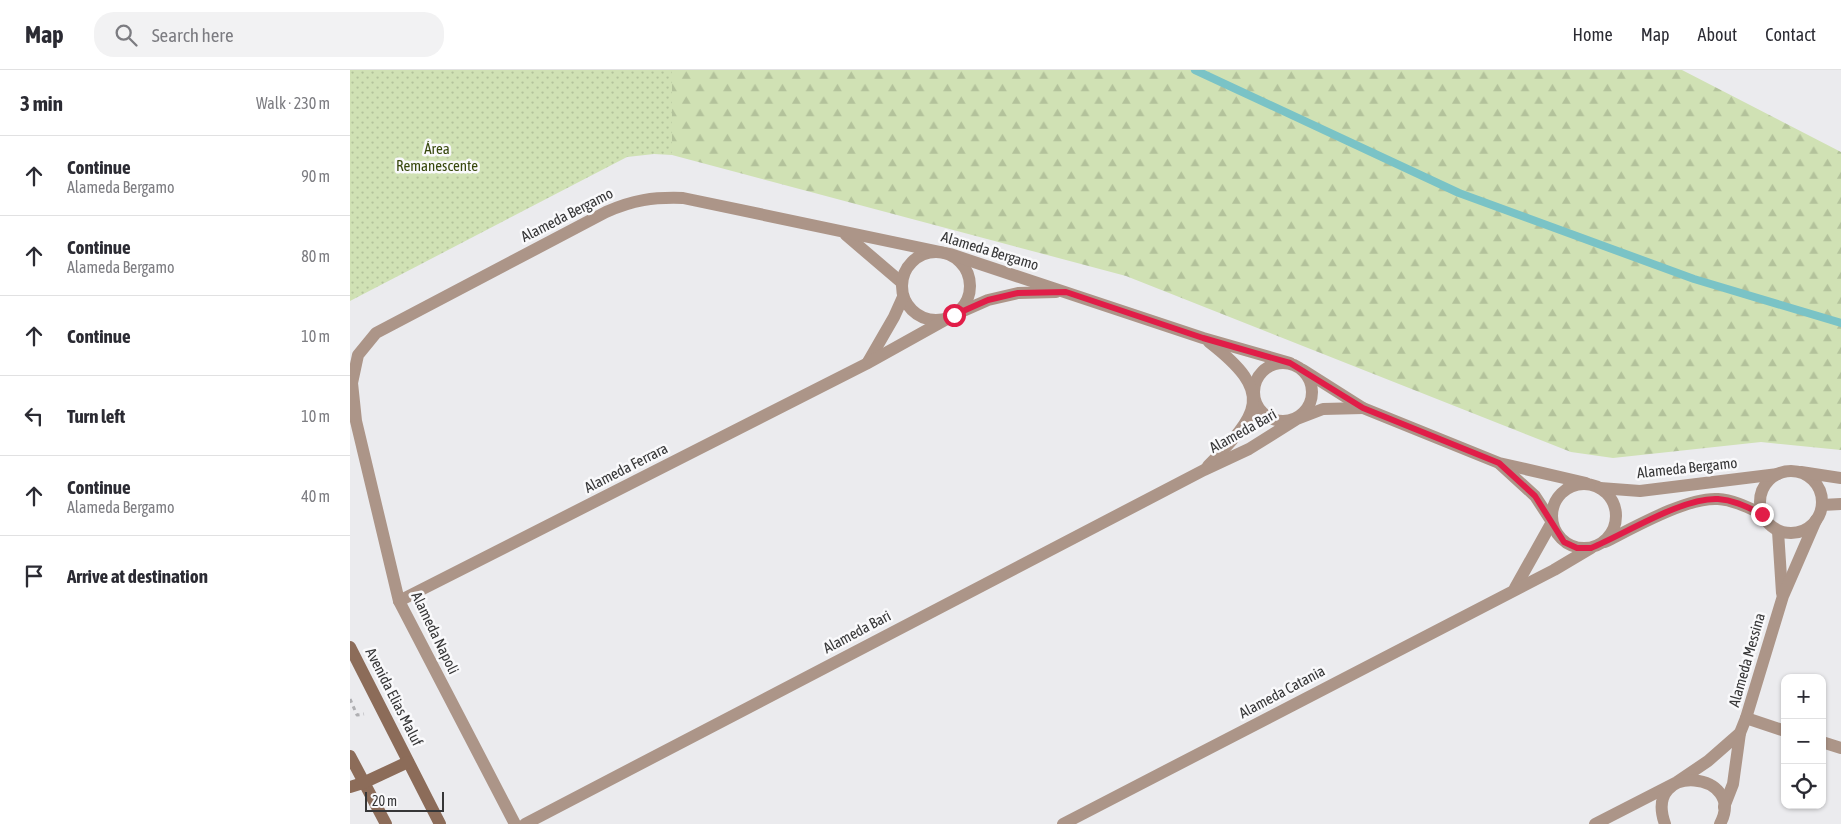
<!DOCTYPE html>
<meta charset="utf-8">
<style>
:root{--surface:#fff;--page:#f2f2f3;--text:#2b2b33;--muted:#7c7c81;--line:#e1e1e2}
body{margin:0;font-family:"Asap Condensed",sans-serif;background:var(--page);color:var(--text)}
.controls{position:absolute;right:15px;bottom:15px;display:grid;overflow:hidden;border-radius:10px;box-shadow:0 1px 4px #0004}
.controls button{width:45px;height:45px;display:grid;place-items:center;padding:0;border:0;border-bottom:1px solid var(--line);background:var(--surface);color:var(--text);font:25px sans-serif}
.scale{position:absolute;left:15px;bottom:12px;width:79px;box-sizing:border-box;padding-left:5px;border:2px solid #363637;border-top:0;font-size:14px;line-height:18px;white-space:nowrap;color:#363637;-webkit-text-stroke:4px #f9f9fb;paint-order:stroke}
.stop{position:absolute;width:15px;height:15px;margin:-11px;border:4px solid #e11d48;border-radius:50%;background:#fff}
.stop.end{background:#e11d48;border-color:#fff;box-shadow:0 1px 5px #0008}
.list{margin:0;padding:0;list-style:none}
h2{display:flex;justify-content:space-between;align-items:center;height:65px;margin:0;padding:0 20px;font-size:21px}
h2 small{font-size:16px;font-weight:400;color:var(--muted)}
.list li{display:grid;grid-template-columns:32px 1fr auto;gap:15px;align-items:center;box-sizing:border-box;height:80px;padding:0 20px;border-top:1px solid var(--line)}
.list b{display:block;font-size:19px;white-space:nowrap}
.list p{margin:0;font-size:16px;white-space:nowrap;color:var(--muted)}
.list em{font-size:16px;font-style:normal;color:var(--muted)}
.icon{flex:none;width:28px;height:28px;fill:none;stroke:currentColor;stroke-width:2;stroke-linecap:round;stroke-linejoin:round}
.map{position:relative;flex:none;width:1491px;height:754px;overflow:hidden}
header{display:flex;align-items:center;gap:30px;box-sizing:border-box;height:70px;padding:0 25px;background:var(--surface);border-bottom:1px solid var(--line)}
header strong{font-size:24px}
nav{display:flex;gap:28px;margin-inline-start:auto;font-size:18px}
.search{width:350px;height:45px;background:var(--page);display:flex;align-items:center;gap:12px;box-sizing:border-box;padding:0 18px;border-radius:20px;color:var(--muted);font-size:19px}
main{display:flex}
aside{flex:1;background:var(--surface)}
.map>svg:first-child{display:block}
.forest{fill:url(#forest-firs)}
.park{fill:url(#park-dots)}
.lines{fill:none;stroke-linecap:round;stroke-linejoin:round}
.stream{stroke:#7ac3c6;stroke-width:8}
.path{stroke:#afafb2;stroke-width:3;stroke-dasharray:4 4;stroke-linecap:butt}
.street{stroke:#ac9588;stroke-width:12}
.secondary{stroke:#8c6c59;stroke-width:12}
.route{stroke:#e11d48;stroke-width:6}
.labels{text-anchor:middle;stroke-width:5;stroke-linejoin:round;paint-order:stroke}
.park-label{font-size:15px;fill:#37470d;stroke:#f9f9fb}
.street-label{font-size:15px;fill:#363637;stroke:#f9f9fb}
</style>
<header>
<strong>Map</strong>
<div class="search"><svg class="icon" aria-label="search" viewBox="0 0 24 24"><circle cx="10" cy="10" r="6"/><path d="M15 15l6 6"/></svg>Search here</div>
<nav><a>Home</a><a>Map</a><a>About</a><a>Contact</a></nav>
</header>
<main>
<aside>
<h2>3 min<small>Walk · 230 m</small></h2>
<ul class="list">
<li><svg class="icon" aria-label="ahead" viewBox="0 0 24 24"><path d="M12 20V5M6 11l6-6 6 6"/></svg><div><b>Continue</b><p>Alameda Bergamo</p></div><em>90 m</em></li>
<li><svg class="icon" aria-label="ahead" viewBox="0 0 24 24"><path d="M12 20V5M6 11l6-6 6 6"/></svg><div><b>Continue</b><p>Alameda Bergamo</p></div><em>80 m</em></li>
<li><svg class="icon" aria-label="ahead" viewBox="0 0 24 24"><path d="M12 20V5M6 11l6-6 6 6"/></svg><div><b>Continue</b></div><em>10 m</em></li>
<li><svg class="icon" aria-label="left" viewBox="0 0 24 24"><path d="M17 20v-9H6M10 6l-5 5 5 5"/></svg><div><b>Turn left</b></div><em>10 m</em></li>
<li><svg class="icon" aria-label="ahead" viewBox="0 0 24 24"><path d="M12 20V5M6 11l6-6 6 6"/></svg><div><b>Continue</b><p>Alameda Bergamo</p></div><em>40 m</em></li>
<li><svg class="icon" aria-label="arrive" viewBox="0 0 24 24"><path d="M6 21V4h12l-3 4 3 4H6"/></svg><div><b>Arrive at destination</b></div></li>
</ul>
</aside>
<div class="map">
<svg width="1491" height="754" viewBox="0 0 1491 754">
<defs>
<pattern id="forest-firs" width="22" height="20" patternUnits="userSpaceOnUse" patternTransform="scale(1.25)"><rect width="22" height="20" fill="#d0e1b4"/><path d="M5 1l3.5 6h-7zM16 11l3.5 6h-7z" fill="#b3c29b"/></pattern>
<pattern id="park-dots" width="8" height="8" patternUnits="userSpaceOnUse" patternTransform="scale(1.25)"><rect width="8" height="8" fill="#d0e1b4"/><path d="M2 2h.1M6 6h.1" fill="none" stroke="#b3c29b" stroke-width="1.8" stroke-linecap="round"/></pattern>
</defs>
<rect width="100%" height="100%" fill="#ebebee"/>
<polygon class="forest" points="322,0 1332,0 1491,82 1491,380 1411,372 1263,388 1221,382 776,206 322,85"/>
<polygon class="park" points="0,0 322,0 322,85 304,84 277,87 0,231"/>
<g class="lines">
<polyline class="stream" points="845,0 1109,123 1344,209 1491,253"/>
<polyline class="path" points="0,629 7,645 14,644"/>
<g class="street">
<polyline points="496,165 551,212"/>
<circle cx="586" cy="216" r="34"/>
<polyline points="518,292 544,247 553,227"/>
<circle cx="933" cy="322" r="29"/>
<polyline points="953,300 1013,338 1149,393 1236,413"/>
<polyline points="1150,394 1185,426 1202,452 1165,518"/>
<path d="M 858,396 C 909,343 926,324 859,272"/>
<circle cx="1441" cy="432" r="31"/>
<polyline points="1451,402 1491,408"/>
<circle cx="1234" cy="446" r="32"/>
<polyline points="1250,418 1290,421 1428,404"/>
<polyline points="1472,435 1491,434"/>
<polyline points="1428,461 1432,523"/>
<path d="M 1255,472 C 1283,458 1337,427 1368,429 C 1383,430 1397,437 1412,444"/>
<polyline points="49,531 516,294 604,245 638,230 668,223 706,222"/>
<polyline points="1396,648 1435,661"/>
<polyline points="1472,672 1491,678"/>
<polyline points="1374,737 1383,714 1390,663 1396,648 1433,526 1466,450"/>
<path d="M 165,754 L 49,531 L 6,351 L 2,313 L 8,285 L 26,263 L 256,142 C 283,130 303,127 333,128 L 600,184 L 853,268 L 940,293"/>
<polyline points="175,754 854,400 899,379 947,349 973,339 1013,338"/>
<polyline points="713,754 1204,500 1241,478"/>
<polyline points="1245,754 1327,712 1358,691 1390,663"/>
<path d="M 1315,754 C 1292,690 1398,702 1370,754"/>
</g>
<g class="secondary">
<polyline points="0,577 90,754"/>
<polyline points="0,686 36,754"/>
<polyline points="0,717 13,713 58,692"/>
</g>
</g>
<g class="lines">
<path class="route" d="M 604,245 L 638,230 L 668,223 L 716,222 L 853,268 L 940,293 L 1013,338 L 1149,393 L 1185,426 L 1214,472 L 1227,478 L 1241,478 C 1275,464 1333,427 1368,429 C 1384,430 1397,437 1412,444"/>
</g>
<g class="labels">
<g class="park-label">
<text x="87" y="84">Área<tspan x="87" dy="17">Remanescente</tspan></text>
</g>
<g class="street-label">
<text transform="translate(217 145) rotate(-27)" y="5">Alameda Bergamo</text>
<text transform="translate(640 181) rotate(17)" y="5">Alameda Bergamo</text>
<text transform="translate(893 361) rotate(-29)" y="5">Alameda Bari</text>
<text transform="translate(276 398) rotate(-27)" y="5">Alameda Ferrara</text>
<text transform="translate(1337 398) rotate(-6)" y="5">Alameda Bergamo</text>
<text transform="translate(507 562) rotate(-28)" y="5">Alameda Bari</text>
<text transform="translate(85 563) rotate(64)" y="5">Alameda Napoli</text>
<text transform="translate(1397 590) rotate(-74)" y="5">Alameda Messina</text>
<text transform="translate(932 622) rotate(-28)" y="5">Alameda Catania</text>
<text transform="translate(44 627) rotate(63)" y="5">Avenida Elias Maluf</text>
</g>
</g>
</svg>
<div class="controls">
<button>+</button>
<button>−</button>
<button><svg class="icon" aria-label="locate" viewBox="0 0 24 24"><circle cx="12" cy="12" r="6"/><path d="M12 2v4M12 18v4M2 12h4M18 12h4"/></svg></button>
</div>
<div class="scale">20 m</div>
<div class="stop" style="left:604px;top:245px"></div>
<div class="stop end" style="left:1412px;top:444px"></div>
</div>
</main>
